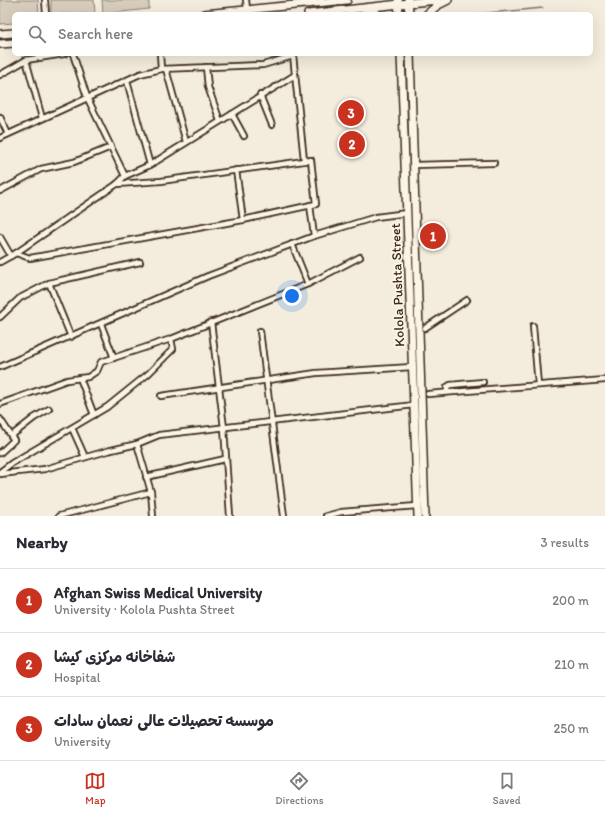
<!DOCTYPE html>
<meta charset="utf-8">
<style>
:root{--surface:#fff;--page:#f2f2f3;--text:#2b2b33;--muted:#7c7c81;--line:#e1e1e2;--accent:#c8321e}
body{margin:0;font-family:Itim,"Playpen Sans Arabic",sans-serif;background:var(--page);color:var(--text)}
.you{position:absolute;left:292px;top:296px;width:14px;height:14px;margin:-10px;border:3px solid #fff;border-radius:50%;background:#1a73e8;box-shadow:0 0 0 6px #1a73e833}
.badge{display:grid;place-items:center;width:26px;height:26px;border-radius:50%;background:var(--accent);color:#fff;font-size:13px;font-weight:700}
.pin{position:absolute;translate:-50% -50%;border:2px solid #fff;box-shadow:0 1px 4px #0006}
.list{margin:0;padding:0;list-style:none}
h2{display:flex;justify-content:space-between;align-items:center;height:52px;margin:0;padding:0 16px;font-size:17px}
h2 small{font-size:13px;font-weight:400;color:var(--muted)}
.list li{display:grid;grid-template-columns:26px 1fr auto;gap:12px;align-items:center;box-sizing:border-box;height:64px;padding:0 16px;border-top:1px solid var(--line)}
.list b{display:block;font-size:15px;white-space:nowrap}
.list p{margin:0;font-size:13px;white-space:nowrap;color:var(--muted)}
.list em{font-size:13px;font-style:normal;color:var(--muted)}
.icon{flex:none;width:22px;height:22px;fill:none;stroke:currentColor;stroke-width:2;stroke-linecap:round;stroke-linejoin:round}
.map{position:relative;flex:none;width:605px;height:516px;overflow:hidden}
.search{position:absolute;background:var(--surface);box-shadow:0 4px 16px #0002;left:12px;right:12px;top:12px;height:44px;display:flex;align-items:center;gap:10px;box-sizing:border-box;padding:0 14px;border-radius:6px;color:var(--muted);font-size:15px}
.sheet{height:244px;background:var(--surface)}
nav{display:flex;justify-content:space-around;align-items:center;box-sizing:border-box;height:56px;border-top:1px solid var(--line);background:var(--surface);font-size:11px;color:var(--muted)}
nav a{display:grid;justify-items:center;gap:2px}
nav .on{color:var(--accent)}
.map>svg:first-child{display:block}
.park{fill:#d6cdbd;stroke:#887c6e}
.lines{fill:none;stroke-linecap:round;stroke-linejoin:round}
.stream{stroke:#817466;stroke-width:1.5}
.street-casing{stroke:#3b2a1e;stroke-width:8}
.secondary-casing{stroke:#3b2a1e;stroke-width:10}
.street{stroke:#fcf5e5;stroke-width:4.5}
.secondary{stroke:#fcf5e5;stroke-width:7}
.labels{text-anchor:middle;stroke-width:3.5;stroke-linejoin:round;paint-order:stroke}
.street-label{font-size:14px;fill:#3b2a1e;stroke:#fcf5e5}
</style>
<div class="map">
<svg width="605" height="516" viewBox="0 0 605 516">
<rect width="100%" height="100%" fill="#f4eddd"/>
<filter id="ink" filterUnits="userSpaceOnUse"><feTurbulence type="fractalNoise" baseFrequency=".025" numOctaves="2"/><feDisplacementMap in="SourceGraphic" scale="8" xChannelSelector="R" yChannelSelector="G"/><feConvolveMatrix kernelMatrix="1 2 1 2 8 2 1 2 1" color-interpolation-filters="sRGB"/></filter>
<g filter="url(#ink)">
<g class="park">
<polygon points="0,0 38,0 39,14 14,14 14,23 0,24"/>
<polygon points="51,0 94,0 95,14 51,14"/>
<polygon points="102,0 149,0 149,9 103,14"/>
</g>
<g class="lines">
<g class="stream">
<polyline points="477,14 543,8"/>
<polyline points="29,57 49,54"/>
<polyline points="0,71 22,60"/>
</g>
<defs>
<g id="street">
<polyline points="45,0 46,14"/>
<polyline points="246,0 247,9"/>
<polyline points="73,54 87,97 125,176"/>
<polyline points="160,54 161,69"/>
<polyline points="293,55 304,160"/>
<polyline points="26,60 42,118"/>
<polyline points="206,67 208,87 220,121"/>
<polyline points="166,69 186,142"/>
<polyline points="0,75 26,60 64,54"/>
<polyline points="127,81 150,165"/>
<polyline points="260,95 272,125"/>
<polyline points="232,114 244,136"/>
<polyline points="0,117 8,134"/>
<polyline points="0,138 140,74 161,69 263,65 293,56"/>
<polyline points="414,165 494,163"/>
<polyline points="236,170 243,220"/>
<polyline points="0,191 41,169 74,162 111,147"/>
<polyline points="310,205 314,236"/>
<polyline points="0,237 11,256"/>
<polyline points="292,244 308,284"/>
<polyline points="16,253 30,258 243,220 316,204 311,160 161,181 117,184"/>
<polyline points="0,262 16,253 117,184 125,176 150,165 295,75"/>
<polyline points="49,283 71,337"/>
<polyline points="0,317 20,298 49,283 140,262"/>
<polyline points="211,322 224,428 230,516"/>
<polyline points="101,324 114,358"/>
<polyline points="533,326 538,385"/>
<polyline points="425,328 467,300"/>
<polyline points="260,331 284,516"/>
<polyline points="0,367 208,276 314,236 376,217 407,213"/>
<polyline points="80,378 94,415"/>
<polyline points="447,392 447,387 450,385 483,382"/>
<polyline points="428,394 605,380"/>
<polyline points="161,396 316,373 412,367"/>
<polyline points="0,404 67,380 88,377 97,371 101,362 171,339"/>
<polyline points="0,419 14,440 0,453"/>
<polyline points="72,428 85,457"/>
<polyline points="11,436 34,418 49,409"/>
<polyline points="137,444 151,492 153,516"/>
<polyline points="0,472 12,463 107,407 148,374 173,349 171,339 308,284 360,257"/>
<polyline points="0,474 45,469 107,451 137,444 159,435 414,405"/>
<polyline points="146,477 225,459"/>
<polyline points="59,516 151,492"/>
<polyline points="326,516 341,512 417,506"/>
</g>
<g id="secondary">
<polyline points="398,0 399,14"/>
<polyline points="408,0 409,14"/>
<polyline points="366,9 378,14"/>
<polyline points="204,14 347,0"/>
<polyline points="308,14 437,0"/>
<polyline points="427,14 438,5 448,0"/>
<polyline points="0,34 14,33"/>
<polyline points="0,44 14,43"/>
<polyline points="401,54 418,516"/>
<polyline points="410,54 425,516"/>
</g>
</defs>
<use href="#street" class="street-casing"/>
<use href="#secondary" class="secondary-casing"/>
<use href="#street" class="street"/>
<use href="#secondary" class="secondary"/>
</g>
</g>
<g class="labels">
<g class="street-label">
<text transform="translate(397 285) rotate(-92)" y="5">Kolola Pushta Street</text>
</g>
</g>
</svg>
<div class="you"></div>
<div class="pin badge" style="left:433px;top:236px">1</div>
<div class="pin badge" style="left:352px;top:144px">2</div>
<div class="pin badge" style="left:351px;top:113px">3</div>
<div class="search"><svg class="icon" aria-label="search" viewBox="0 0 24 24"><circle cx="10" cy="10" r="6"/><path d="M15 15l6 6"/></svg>Search here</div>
</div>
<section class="sheet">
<h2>Nearby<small>3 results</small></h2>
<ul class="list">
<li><span class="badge">1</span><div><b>Afghan Swiss Medical University</b><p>University · Kolola Pushta Street</p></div><em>200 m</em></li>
<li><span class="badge">2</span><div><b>شفاخانه مرکزی کیشا</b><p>Hospital</p></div><em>210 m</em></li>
<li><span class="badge">3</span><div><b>موسسه تحصیلات عالی نعمان سادات</b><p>University</p></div><em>250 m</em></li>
</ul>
</section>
<nav>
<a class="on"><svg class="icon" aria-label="map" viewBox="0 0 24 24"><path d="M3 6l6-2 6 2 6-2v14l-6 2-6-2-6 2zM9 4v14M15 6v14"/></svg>Map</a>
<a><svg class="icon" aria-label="directions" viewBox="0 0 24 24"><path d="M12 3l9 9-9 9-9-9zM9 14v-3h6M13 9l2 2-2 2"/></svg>Directions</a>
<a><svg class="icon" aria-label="saved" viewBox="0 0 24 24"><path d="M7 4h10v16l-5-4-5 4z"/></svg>Saved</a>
</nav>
